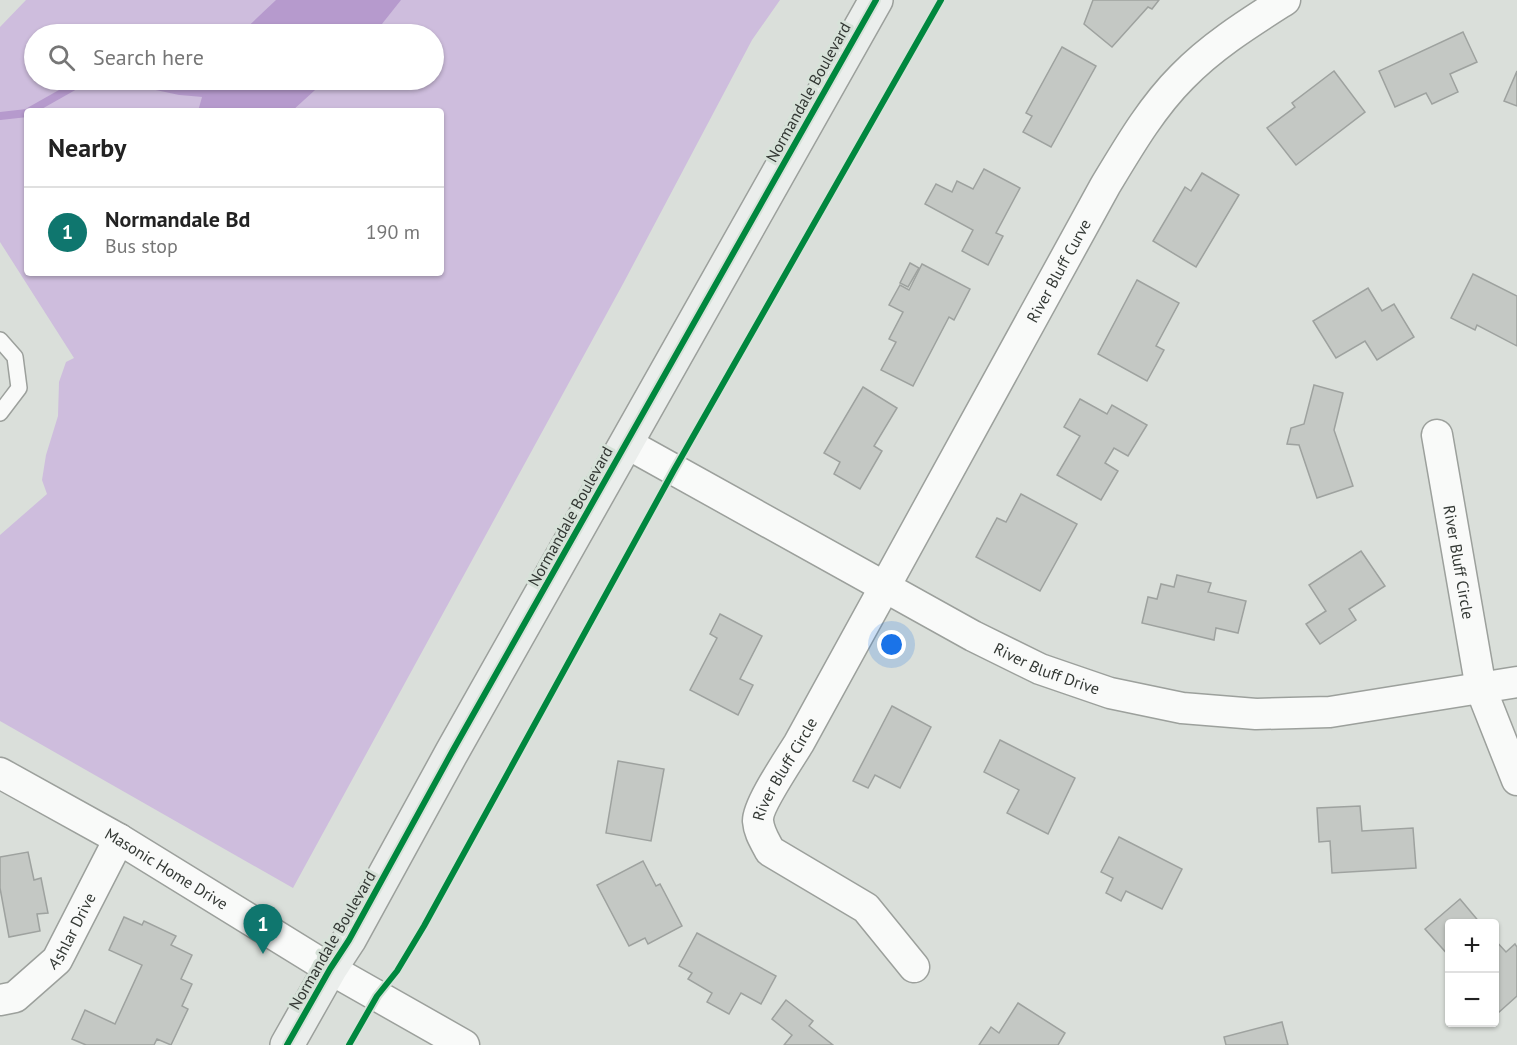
<!DOCTYPE html>
<meta charset="utf-8">
<style>
:root{--surface:#fff;--page:#f2f2f2;--text:#222;--muted:#767676;--line:#e0e0e0;--accent:#0f766e}
body{margin:0;font-family:"PT Sans",sans-serif;background:var(--page);color:var(--text)}
.controls{position:absolute;right:18px;bottom:18px;display:grid;overflow:hidden;border-radius:6px;box-shadow:0 2px 4px #0004}
.controls button{width:54px;height:54px;display:grid;place-items:center;padding:0;border:0;border-bottom:2px solid var(--line);background:var(--surface);color:var(--text);font:30px sans-serif}
.you{position:absolute;left:892px;top:645px;width:21px;height:21px;margin:-15px;border:4px solid #fff;border-radius:50%;background:#1a73e8;box-shadow:0 0 0 9px #1a73e833}
.badge{display:grid;place-items:center;width:39px;height:39px;border-radius:50%;background:var(--accent);color:#fff;font-size:20px;font-weight:700}
.pin{position:absolute;translate:-50% -50px;filter:drop-shadow(0 2px 3px #0008)}
.pin::after{content:'';position:absolute;top:32px;width:21px;height:18px;background:inherit;clip-path:polygon(0 0,100% 0,50% 100%)}
.list{margin:0;padding:0;list-style:none}
h2{display:flex;justify-content:space-between;align-items:center;height:78px;margin:0;padding:0 24px;font-size:26px}
h2 small{font-size:20px;font-weight:400;color:var(--muted)}
.list li{display:grid;grid-template-columns:39px 1fr auto;gap:18px;align-items:center;box-sizing:border-box;height:90px;padding:0 24px;border-top:2px solid var(--line)}
.list b{display:block;font-size:22px;white-space:nowrap}
.list p{margin:0;font-size:20px;white-space:nowrap;color:var(--muted)}
.list em{font-size:20px;font-style:normal;color:var(--muted)}
.icon{flex:none;width:33px;height:33px;fill:none;stroke:currentColor;stroke-width:2;stroke-linecap:round;stroke-linejoin:round}
.map{position:relative;flex:none;width:1517px;height:1045px;overflow:hidden}
.search{position:absolute;background:var(--surface);box-shadow:0 2px 4px #0004;left:24px;top:24px;width:420px;height:66px;display:flex;align-items:center;gap:15px;box-sizing:border-box;padding:0 21px;border-radius:33px;color:var(--muted);font-size:22px}
.panel{position:absolute;background:var(--surface);box-shadow:0 2px 4px #0004;left:24px;top:108px;width:420px;height:168px;border-radius:6px}
.map>svg:first-child{display:block}
.green{fill:#cebddd;fill-rule:evenodd}
.water{fill:#b69acd}
.lines{fill:none;stroke-linecap:round;stroke-linejoin:round}
.stream{stroke:#b69acd;stroke-width:8}
.building{fill:#c4c8c4;stroke:#9ea29f;stroke-width:1.5}
.lane-casing{stroke:#9ca09c;stroke-width:18}
.street-casing{stroke:#9ca09c;stroke-width:33}
.secondary-casing{stroke:#9ca09c;stroke-width:36}
.lane{stroke:#f9faf9;stroke-width:15}
.street{stroke:#f9faf9;stroke-width:30}
.secondary{stroke:#ebeeec;stroke-width:33}
.cycleway-casing{stroke:#d7e2d9;stroke-width:10}
.cycleway{stroke:#00873e;stroke-width:6}
.labels{text-anchor:middle;stroke-width:6;stroke-linejoin:round;paint-order:stroke}
.street-label{font-size:16px;fill:#333834;stroke:#d7e2d9}
</style>
<div class="map">
<svg width="1517" height="1045" viewBox="0 0 1517 1045">
<rect width="100%" height="100%" fill="#dadfda"/>
<path class="green" d="M 26,0 L 780,0 L 752,40 L 624,282 L 293,888 L 0,721 L 0,535 L 47,494 L 42,480 L 46,455 L 58,416 L 59,382 L 66,362 L 74,358 L 0,242 L 0,27 ZM 34,34 L 434,34 L 434,80 L 34,80 ZM 27,111 L 441,111 L 441,273 L 27,273 Z"/>
<g class="water">
<polygon points="276,0 401,0 374,34 240,34"/>
<polygon points="207,80 326,80 292,111 198,111"/>
</g>
<g class="lines">
<g class="stream">
<polyline points="30,111 76,85 109,81 138,82 180,91 203,93"/>
<polyline points="0,116 27,113"/>
</g>
</g>
<g class="building">
<polygon points="1093,0 1159,0 1152,9 1148,7 1112,47 1084,24"/>
<polygon points="1463,32 1477,62 1450,74 1458,92 1432,104 1426,93 1395,107 1379,71"/>
<polygon points="1062,47 1096,66 1051,147 1023,132 1032,116 1026,113"/>
<polygon points="1334,71 1365,112 1296,165 1267,128 1295,107 1292,103"/>
<polygon points="1517,71 1517,106 1504,101"/>
<polygon points="984,169 1020,188 996,233 1003,236 988,265 962,251 973,230 925,204 936,184 952,192 957,181 973,189"/>
<polygon points="1202,173 1239,195 1196,267 1153,241 1185,187 1191,191"/>
<polygon points="910,263 919,268 908,287 900,283"/>
<polygon points="922,264 970,289 954,320 949,317 913,386 881,370 896,342 889,339 903,312 889,305 900,285 909,290"/>
<polygon points="1473,274 1517,296 1517,346 1477,325 1475,330 1451,318"/>
<polygon points="1137,280 1179,303 1156,346 1164,350 1147,381 1098,354"/>
<polygon points="1368,288 1382,311 1394,304 1414,337 1377,360 1365,341 1336,358 1313,321"/>
<polygon points="1314,385 1343,393 1334,430 1353,486 1317,498 1299,445 1287,444 1291,428 1304,424"/>
<polygon points="863,387 897,408 874,446 882,451 860,489 834,474 840,462 824,453"/>
<polygon points="1080,399 1107,414 1112,405 1147,425 1128,456 1114,448 1105,463 1118,471 1101,500 1057,475 1080,436 1064,427"/>
<polygon points="1021,494 1077,524 1040,591 976,557 997,518 1006,522"/>
<polygon points="1361,551 1385,586 1349,609 1356,620 1320,644 1306,624 1326,611 1309,585"/>
<polygon points="1177,575 1211,583 1208,592 1246,601 1238,633 1216,628 1214,640 1142,623 1148,597 1157,599 1161,584 1174,587"/>
<polygon points="720,614 762,636 740,679 753,685 738,715 690,690 717,638 710,634"/>
<polygon points="892,706 931,727 900,788 875,775 868,788 853,781"/>
<polygon points="1000,740 1075,778 1048,834 1007,813 1019,790 984,772"/>
<polygon points="618,761 664,769 651,841 606,833"/>
<polygon points="1360,806 1362,831 1413,828 1416,868 1332,873 1330,841 1319,842 1317,808"/>
<polygon points="1119,837 1182,869 1162,909 1126,891 1121,901 1106,893 1113,878 1101,872"/>
<polygon points="28,852 34,880 41,878 48,913 37,914 40,931 9,937 0,888 0,857"/>
<polygon points="643,861 656,886 660,884 682,926 648,944 645,938 629,946 597,885"/>
<polygon points="1460,899 1481,924 1450,924 1450,957 1425,929"/>
<polygon points="124,917 142,925 144,921 176,936 171,945 192,955 181,979 192,984 182,1006 188,1009 171,1045 157,1039 154,1045 86,1045 72,1039 85,1010 115,1024 142,965 109,950"/>
<polygon points="697,933 776,976 761,1004 741,993 729,1014 707,1002 712,993 688,979 692,973 679,966"/>
<polygon points="1494,939 1506,952 1515,944 1517,947 1517,996 1498,1013 1494,1009"/>
<polygon points="786,1000 813,1021 809,1026 833,1045 784,1045 792,1035 772,1019"/>
<polygon points="1018,1003 1065,1033 1058,1045 979,1045 991,1027 999,1033"/>
<polygon points="1282,1022 1288,1045 1226,1045 1224,1037"/>
</g>
<g class="lines">
<defs>
<polyline id="lane" points="0,340 15,357 19,388 0,413"/>
<g id="street">
<path id="s1" d="M 1437,435 L 1481,689 L 1517,780"/>
<path id="s2" d="M 626,443 L 973,636 L 1040,669 L 1110,693 L 1182,708 L 1256,714 L 1330,712 L 1517,682"/>
<path id="s3" d="M 0,773 L 119,839 L 330,969 L 464,1045"/>
<path id="s4" d="M 914,967 L 866,908 L 770,851 C 765,841 759,833 758,821 C 757,806 790,758 799,743 L 1105,186 C 1128,148 1151,108 1182,77 C 1212,46 1249,23 1285,0"/>
<path id="s5" d="M 0,1000 L 15,997 L 57,960 L 119,839"/>
</g>
<polyline id="secondary" points="287,1045 330,969 349,940 452,752 876,0"/>
</defs>
<use href="#lane" class="lane-casing"/>
<use href="#street" class="street-casing"/>
<use href="#secondary" class="secondary-casing"/>
<use href="#lane" class="lane"/>
<use href="#street" class="street"/>
<use href="#secondary" class="secondary"/>
<defs>
<g id="cycleway">
<polyline points="287,1045 330,969 349,940 452,752 876,0"/>
<polyline points="349,1045 377,996 397,971 424,926 674,470 941,0"/>
</g>
</defs>
<use href="#cycleway" class="cycleway-casing"/>
<use href="#cycleway" class="cycleway"/>
</g>
<g class="labels">
<g class="street-label">
<text transform="translate(808 92) rotate(-61)" y="6">Normandale Boulevard</text>
<text dy="6" stroke="none"><textPath href="#s4" startOffset="848">River Bluff Curve</textPath></text>
<text transform="translate(570 516) rotate(-61)" y="6">Normandale Boulevard</text>
<text dy="6" stroke="none"><textPath href="#s1" startOffset="129">River Bluff Circle</textPath></text>
<text dy="6" stroke="none"><textPath href="#s2" startOffset="478">River Bluff Drive</textPath></text>
<text dy="6" stroke="none"><textPath href="#s4" startOffset="279">River Bluff Circle</textPath></text>
<text dy="6" stroke="none"><textPath href="#s3" startOffset="192">Masonic Home Drive</textPath></text>
<text dy="6" stroke="none"><textPath href="#s5" startOffset="104">Ashlar Drive</textPath></text>
<text transform="translate(332 940) rotate(-60)" y="6">Normandale Boulevard</text>
</g>
</g>
</svg>
<div class="controls">
<button>+</button>
<button>−</button>
</div>
<div class="you"></div>
<div class="pin badge" style="left:263px;top:954px">1</div>
<div class="search"><svg class="icon" aria-label="search" viewBox="0 0 24 24"><circle cx="10" cy="10" r="6"/><path d="M15 15l6 6"/></svg>Search here</div>
<section class="panel">
<h2>Nearby<small></small></h2>
<ul class="list">
<li><span class="badge">1</span><div><b>Normandale Bd</b><p>Bus stop</p></div><em>190 m</em></li>
</ul>
</section>
</div>
